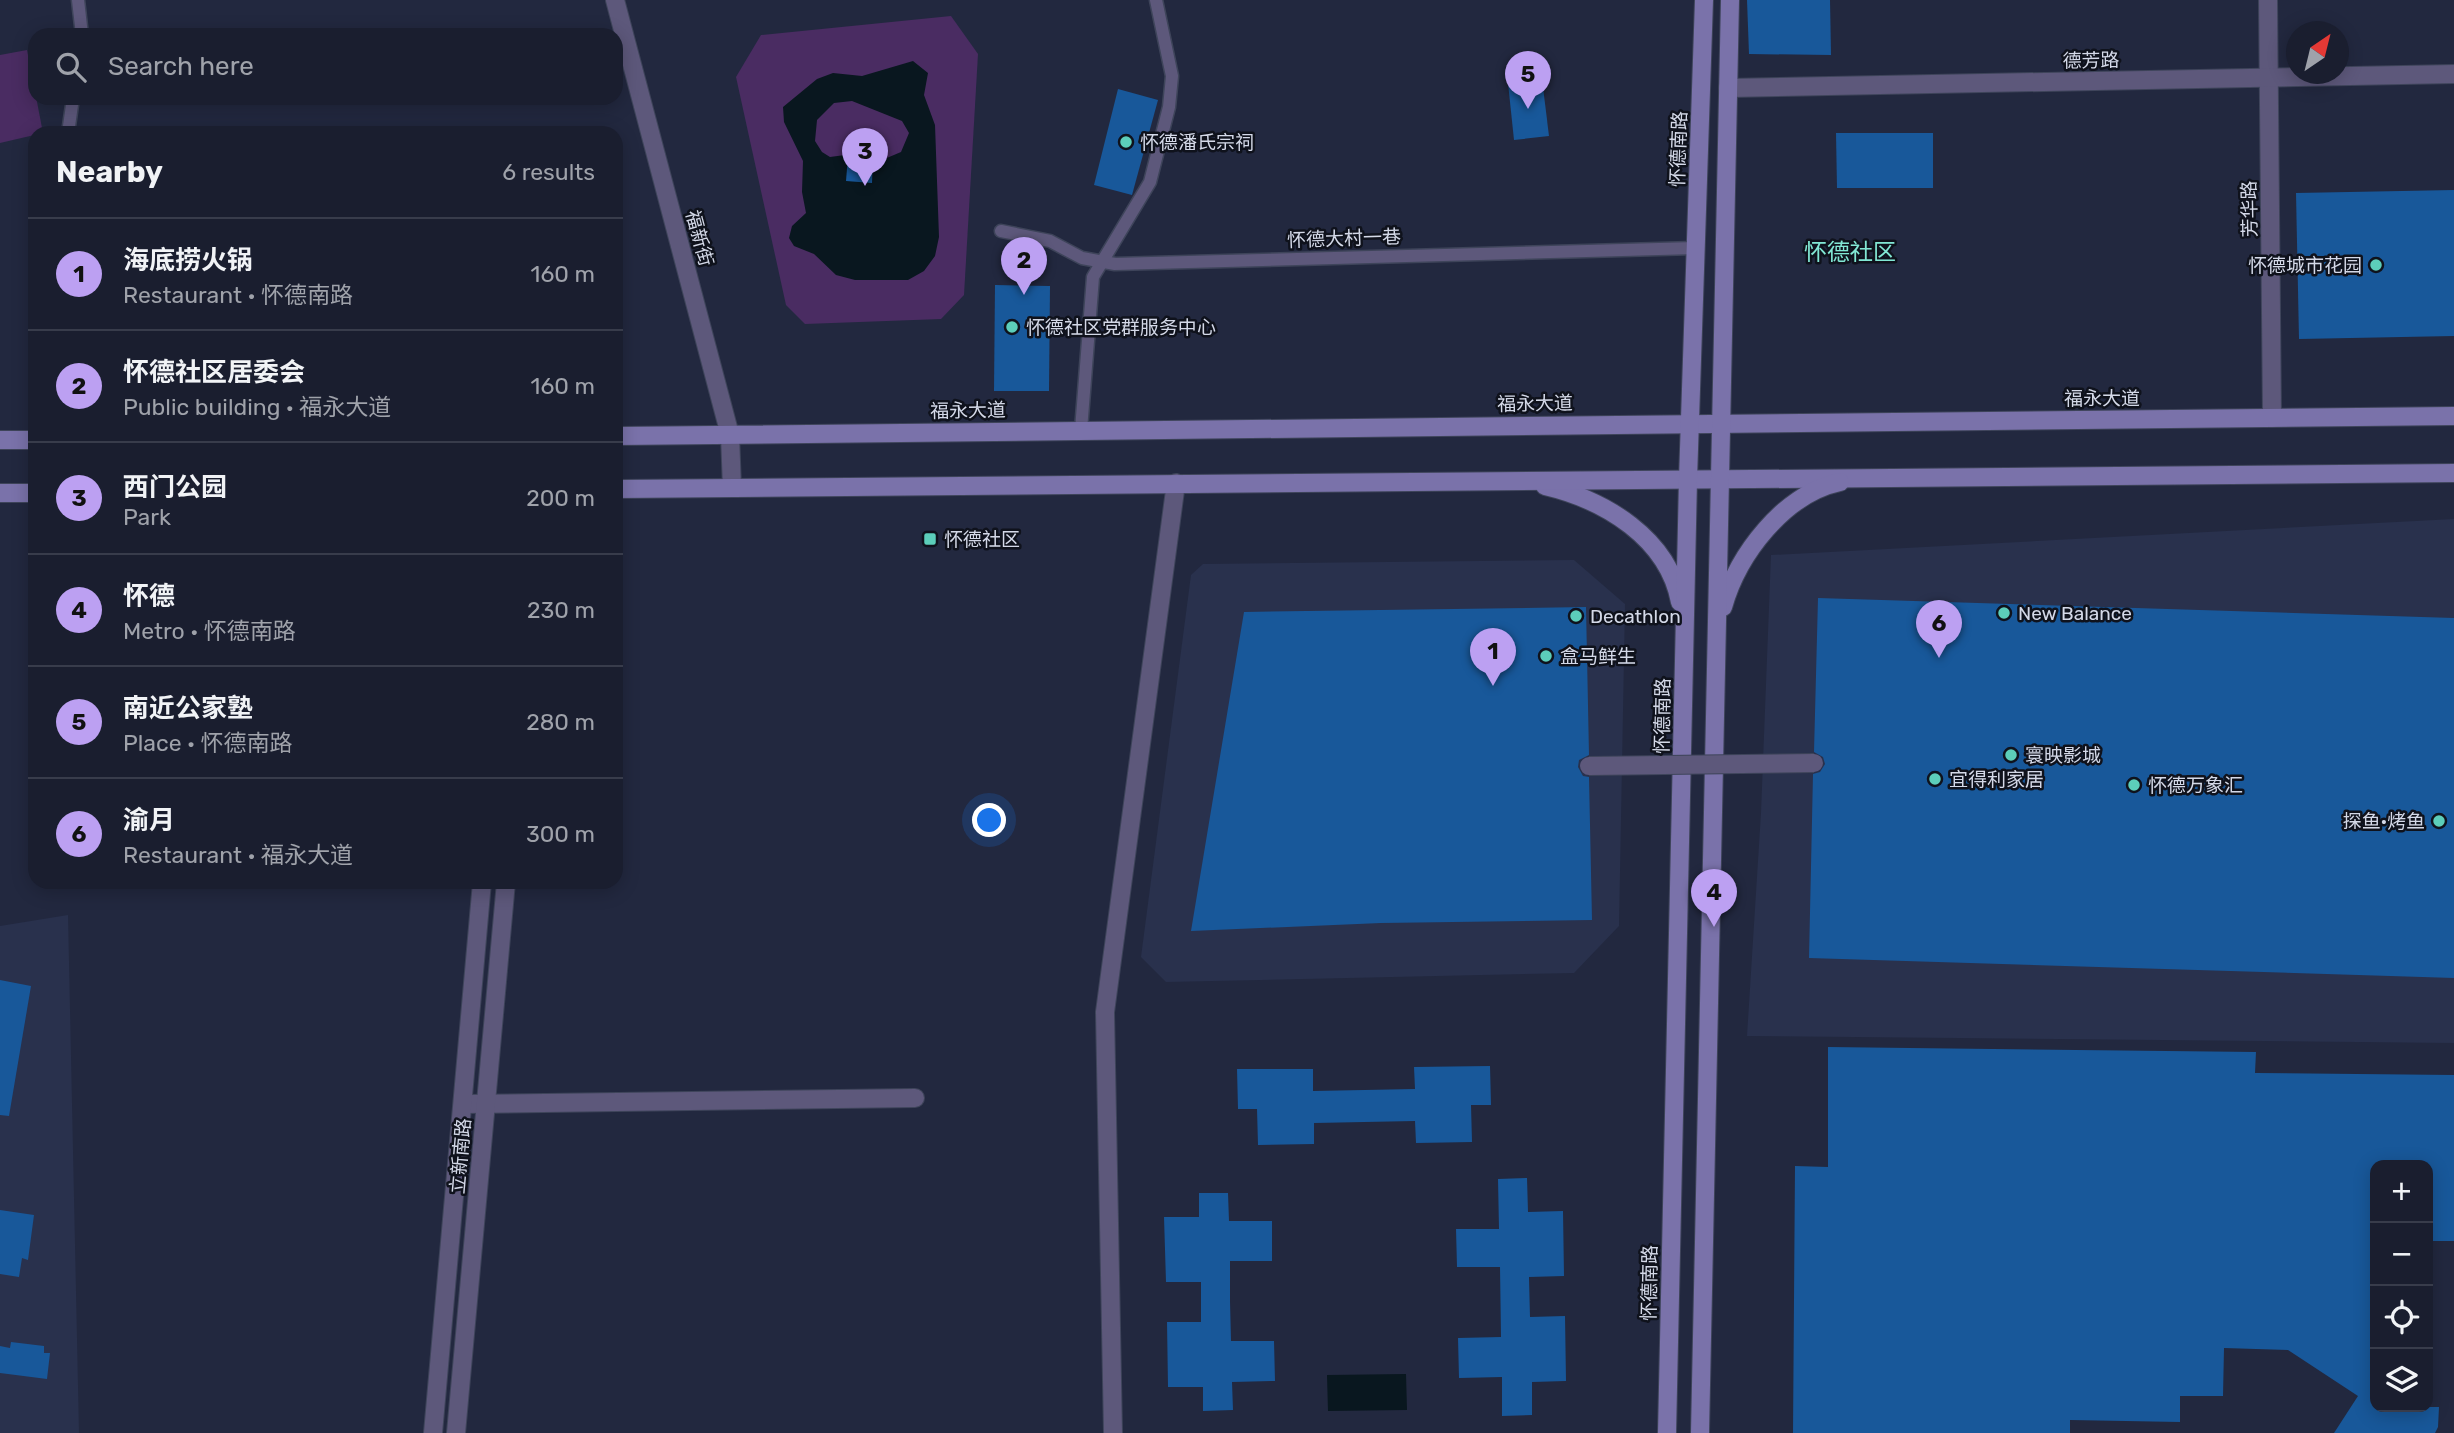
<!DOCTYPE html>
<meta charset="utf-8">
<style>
:root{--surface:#1a1e2f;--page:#232737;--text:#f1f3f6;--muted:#9fa2aa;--line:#383c4b;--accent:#bca0f2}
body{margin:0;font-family:Rubik,"Noto Sans SC",sans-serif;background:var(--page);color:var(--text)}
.controls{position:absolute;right:21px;bottom:21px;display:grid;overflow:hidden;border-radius:14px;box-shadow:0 4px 18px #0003}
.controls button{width:63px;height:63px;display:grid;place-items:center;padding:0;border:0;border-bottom:2px solid var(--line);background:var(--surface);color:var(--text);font:35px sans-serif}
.compass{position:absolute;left:2286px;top:21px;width:63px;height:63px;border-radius:50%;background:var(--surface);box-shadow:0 4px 18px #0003;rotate:35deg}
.you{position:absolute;left:990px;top:821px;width:24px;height:24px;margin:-18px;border:5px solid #fff;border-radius:50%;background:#1a73e8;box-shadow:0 0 0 10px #1a73e833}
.badge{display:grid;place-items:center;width:46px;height:46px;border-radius:50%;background:var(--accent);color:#111;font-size:23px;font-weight:700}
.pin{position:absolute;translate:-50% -58px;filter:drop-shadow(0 2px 4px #0008)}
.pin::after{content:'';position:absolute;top:37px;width:24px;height:21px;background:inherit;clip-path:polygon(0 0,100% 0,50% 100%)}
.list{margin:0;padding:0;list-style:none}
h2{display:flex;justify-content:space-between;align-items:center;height:91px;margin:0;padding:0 28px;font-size:30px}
h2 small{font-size:23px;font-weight:400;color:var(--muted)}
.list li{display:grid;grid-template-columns:46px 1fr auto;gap:21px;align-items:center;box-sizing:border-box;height:112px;padding:0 28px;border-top:2px solid var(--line)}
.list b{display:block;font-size:26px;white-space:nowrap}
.list p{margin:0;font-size:23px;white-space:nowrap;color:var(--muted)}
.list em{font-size:23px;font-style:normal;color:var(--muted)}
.icon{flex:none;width:38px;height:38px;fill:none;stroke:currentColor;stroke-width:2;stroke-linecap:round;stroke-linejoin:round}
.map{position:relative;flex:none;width:2454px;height:1433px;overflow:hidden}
.search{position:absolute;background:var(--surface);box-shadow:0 4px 18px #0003;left:28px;top:28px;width:595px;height:77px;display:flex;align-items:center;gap:18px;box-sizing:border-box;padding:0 24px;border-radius:21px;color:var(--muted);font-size:26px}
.panel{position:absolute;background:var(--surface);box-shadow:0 4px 18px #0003;left:28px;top:126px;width:595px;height:763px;border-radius:21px}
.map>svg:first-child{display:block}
.built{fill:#29314d}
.green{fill:#4a2c62}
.water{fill:#09171f;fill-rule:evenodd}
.building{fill:#18589a}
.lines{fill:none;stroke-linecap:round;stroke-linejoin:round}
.service-casing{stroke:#3e445a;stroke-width:15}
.minor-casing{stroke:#3e445a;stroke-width:20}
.tertiary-casing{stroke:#3e445a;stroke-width:20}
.secondary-casing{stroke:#3e445a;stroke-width:20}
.service{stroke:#5d587b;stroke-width:12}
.minor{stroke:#5d587b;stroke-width:18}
.tertiary{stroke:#5d587b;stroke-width:18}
.secondary{stroke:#7a72aa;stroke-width:18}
.pedestrian-bridge-casing{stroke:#3e445a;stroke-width:20;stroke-linecap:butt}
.pedestrian-bridge{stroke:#5d587b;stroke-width:18}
.poi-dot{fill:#5cceba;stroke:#0f121c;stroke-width:2.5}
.labels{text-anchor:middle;stroke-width:5;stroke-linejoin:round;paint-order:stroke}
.street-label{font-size:19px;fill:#d4d9e8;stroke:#0f121c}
.poi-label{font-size:19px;fill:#d4d9e8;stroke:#0f121c;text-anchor:start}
.quarter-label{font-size:23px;fill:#82e7d4;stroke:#0f121c}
</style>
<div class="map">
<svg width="2454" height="1433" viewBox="0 0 2454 1433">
<rect width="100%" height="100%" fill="#22283f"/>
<g class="built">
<polygon points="2454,519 2454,1043 1747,1036 1761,813 1771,555"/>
<polygon points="1574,560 1625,604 1619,926 1574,973 1166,982 1141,957 1191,575 1203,564"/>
<polygon points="68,915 79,1433 0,1433 0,926"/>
</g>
<g class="green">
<polygon points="951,16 978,54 964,295 941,319 805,324 786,305 736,77 761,35"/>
<polygon points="27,50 43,133 0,143 0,55"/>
</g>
<g class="water">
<path d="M 913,61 L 928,73 L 924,95 L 935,125 L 939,237 L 935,256 L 924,271 L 908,280 L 855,280 L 836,275 L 814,254 L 794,246 L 789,238 L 792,226 L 806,213 L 802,192 L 803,161 L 784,122 L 783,107 L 817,79 L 833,73 L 862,76 ZM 852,101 L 902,121 L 909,133 L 901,152 L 882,160 L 860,153 L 830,157 L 822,152 L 815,141 L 817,120 L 834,103 Z"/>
<polygon points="1406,1374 1407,1410 1328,1411 1327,1375"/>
</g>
<g class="building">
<polygon points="1747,0 1830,0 1831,55 1749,54"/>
<polygon points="1542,79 1549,136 1514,140 1508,83"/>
<polygon points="1118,89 1158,100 1132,195 1094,185"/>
<polygon points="1836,133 1933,133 1933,188 1837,188"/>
<polygon points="848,156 873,158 872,183 846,181"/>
<polygon points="2454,190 2454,336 2299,339 2296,193"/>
<polygon points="995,285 1050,286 1049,391 994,391"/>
<polygon points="1818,598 2454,618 2454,978 1809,958 1813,774 1820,772 1825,764 1823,757 1814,752"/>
<polygon points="1586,607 1589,755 1579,760 1578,767 1583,776 1589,777 1592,920 1381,923 1191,931 1244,612"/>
<polygon points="0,980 31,986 9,1116 0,1115"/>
<polygon points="1828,1047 2256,1052 2255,1073 2454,1075 2454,1241 2428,1241 2428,1165 2375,1165 2375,1407 2439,1407 2438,1427 2435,1433 2334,1433 2358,1396 2288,1350 2224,1348 2223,1396 2180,1396 2180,1422 2070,1420 2070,1433 1793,1433 1795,1166 1828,1167"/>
<polygon points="1490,1066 1491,1105 1471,1105 1472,1142 1416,1143 1415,1121 1314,1123 1314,1144 1258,1145 1257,1109 1238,1109 1237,1069 1313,1069 1313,1091 1415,1089 1414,1067"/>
<polygon points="1527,1178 1528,1212 1563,1211 1564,1276 1529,1277 1530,1317 1565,1316 1566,1381 1532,1382 1532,1415 1502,1416 1502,1377 1459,1378 1458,1338 1501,1337 1500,1267 1457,1267 1456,1229 1499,1229 1498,1179"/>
<polygon points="1199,1193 1228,1193 1229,1221 1272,1221 1272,1261 1230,1261 1230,1301 1231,1341 1274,1341 1275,1381 1232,1382 1233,1410 1203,1411 1203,1387 1168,1387 1167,1322 1201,1322 1201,1282 1166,1282 1164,1217 1199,1217"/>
<polygon points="0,1210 34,1215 28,1260 22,1258 19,1277 0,1274"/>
<polygon points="11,1342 44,1346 44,1353 50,1353 47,1379 0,1373 0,1346 10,1348"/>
</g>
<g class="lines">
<defs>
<g id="service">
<polyline points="78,0 82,35"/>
<polyline points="68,133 73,98"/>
<polyline points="1001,231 1050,241 1082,258 1115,264 1695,248"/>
<polyline points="1081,430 1093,277 1150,182 1169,107 1172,76 1156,0"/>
</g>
<g id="minor">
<polyline points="615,0 730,435 732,488"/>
<polyline points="2268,0 2272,418"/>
<polyline points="1728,88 2454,74"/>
<polyline points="463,1104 915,1098"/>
<polyline points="1113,1433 1105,1012 1176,483"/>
</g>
<g id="tertiary">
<polyline points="433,1433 482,882"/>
<polyline points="456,1433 506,882"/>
</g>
<g id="secondary">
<polyline points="616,436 2454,416"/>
<polyline points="0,440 35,440"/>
<path d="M 1545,486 C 1605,500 1668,538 1680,602"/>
<polyline points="616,489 2454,473"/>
<polyline points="0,493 35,493"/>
<path d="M 1723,607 C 1738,554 1784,494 1840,482"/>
<polyline points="1667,1433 1688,479 1704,0"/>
<polyline points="1700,1433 1730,0"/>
</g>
</defs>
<use href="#service" class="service-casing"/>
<use href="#minor" class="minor-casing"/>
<use href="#tertiary" class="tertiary-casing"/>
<use href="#secondary" class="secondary-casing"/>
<use href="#service" class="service"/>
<use href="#minor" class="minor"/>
<use href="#tertiary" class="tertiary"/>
<use href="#secondary" class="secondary"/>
<defs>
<polyline id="pedestrian-bridge" points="1589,766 1814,763"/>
</defs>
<use href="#pedestrian-bridge" class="pedestrian-bridge-casing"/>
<use href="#pedestrian-bridge" class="pedestrian-bridge"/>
</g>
<g class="poi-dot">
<circle cx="1126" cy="142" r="7"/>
<circle cx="2376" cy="265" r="7"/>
<circle cx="1012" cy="327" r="7"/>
<rect x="923" y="532" width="14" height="14" rx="3.5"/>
<circle cx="2004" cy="613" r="7"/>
<circle cx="1576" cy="616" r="7"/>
<circle cx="1546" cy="656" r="7"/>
<circle cx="2011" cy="755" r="7"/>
<circle cx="1935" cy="779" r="7"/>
<circle cx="2134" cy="785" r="7"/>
<circle cx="2439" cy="821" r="7"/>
</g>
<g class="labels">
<g class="street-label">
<text transform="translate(2091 60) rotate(-1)" y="7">德芳路</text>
<text transform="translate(1678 149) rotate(-88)" y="7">怀德南路</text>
<text transform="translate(2249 209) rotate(-91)" y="7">芳华路</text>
<text transform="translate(700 238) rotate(75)" y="7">福新街</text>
<text transform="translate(1344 238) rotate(-2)" y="7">怀德大村一巷</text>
<text x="2102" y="405">福永大道</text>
<text transform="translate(1535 403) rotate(-1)" y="7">福永大道</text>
<text transform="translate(968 410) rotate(-1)" y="7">福永大道</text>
<text transform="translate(1662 716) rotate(-89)" y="7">怀德南路</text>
<text transform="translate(460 1156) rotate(-85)" y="7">立新南路</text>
<text transform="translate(1649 1283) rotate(-89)" y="7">怀德南路</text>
</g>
<g class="poi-label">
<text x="1140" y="149">怀德潘氏宗祠</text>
<text x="2362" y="272" text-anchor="end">怀德城市花园</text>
<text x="1026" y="334">怀德社区党群服务中心</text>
<text x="944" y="546">怀德社区</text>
<text x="2018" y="620">New Balance</text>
<text x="1590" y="623">Decathlon</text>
<text x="1560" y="663">盒马鲜生</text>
<text x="2025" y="762">寰映影城</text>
<text x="1949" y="786">宜得利家居</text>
<text x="2148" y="792">怀德万象汇</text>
<text x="2425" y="828" text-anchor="end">探鱼·烤鱼</text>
</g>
<g class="quarter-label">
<text x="1850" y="260">怀德社区</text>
</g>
</g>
</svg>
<div class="controls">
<button>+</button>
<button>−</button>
<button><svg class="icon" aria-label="locate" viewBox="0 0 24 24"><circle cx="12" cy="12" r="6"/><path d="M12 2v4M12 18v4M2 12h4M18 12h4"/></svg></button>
<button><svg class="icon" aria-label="layers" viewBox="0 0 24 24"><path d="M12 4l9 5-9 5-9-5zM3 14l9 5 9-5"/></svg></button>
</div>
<svg class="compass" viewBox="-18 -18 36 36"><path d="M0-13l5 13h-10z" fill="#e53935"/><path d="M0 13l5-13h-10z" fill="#9fa2aa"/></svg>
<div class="you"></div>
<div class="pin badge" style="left:1493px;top:686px">1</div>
<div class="pin badge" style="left:1024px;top:295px">2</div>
<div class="pin badge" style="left:865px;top:186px">3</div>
<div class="pin badge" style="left:1714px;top:927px">4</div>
<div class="pin badge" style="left:1528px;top:109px">5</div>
<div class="pin badge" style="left:1939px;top:658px">6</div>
<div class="search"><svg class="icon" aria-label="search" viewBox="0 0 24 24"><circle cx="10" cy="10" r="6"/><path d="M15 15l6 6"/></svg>Search here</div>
<section class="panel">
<h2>Nearby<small>6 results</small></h2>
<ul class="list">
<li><span class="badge">1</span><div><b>海底捞火锅</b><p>Restaurant · 怀德南路</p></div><em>160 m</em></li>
<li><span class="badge">2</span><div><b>怀德社区居委会</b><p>Public building · 福永大道</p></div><em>160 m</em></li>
<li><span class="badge">3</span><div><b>西门公园</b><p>Park</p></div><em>200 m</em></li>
<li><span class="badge">4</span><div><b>怀德</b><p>Metro · 怀德南路</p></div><em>230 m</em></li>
<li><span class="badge">5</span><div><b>南近公家塾</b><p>Place · 怀德南路</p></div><em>280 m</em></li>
<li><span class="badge">6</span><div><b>渝月</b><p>Restaurant · 福永大道</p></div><em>300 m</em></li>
</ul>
</section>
</div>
